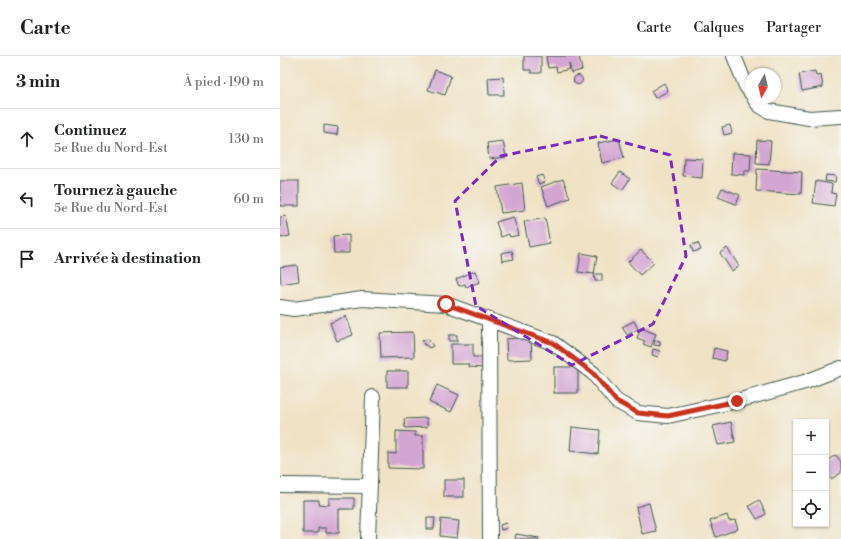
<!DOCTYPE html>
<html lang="fr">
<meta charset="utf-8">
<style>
:root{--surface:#fff;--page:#f2f2f2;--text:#202124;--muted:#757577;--line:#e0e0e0}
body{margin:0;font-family:"Libre Bodoni",serif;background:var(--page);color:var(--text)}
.controls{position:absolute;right:12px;bottom:12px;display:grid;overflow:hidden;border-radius:0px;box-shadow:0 1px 3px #0004}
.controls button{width:36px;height:36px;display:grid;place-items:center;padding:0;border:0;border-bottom:1px solid var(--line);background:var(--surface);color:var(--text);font:20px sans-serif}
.compass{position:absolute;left:465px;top:12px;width:36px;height:36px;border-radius:50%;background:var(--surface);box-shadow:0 1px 3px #0004;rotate:188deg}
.stop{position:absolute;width:12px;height:12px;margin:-9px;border:3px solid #c8321e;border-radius:50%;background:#fff}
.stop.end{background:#c8321e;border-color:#fff;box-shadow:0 1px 4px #0008}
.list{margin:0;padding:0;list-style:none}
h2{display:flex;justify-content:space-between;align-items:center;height:52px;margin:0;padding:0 16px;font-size:17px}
h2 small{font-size:13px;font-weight:400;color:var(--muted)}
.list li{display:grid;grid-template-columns:26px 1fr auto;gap:12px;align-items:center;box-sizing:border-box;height:60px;padding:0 16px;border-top:1px solid var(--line)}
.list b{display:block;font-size:15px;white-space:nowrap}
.list p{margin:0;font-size:13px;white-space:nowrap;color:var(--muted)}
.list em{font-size:13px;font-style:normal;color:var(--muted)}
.icon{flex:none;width:22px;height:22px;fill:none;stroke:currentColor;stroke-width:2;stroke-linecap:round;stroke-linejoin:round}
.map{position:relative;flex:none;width:561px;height:483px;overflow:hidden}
header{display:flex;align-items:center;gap:24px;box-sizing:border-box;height:56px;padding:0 20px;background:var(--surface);border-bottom:1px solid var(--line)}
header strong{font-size:19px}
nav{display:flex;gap:22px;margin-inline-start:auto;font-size:14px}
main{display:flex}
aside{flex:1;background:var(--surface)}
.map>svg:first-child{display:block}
.building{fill:#d3a5d3}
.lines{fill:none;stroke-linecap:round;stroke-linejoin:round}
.minor-casing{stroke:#3e564a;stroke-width:16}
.minor{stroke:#fff;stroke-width:14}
.route{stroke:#c8321e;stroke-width:5}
.marked{fill:none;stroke:#7b2cbf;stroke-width:3;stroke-dasharray:8 5;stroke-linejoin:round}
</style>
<header>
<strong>Carte</strong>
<nav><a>Carte</a><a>Calques</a><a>Partager</a></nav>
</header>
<main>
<aside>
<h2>3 min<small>À pied · 190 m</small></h2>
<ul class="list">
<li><svg class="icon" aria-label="ahead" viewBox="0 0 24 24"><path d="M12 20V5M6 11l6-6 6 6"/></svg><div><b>Continuez</b><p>5e Rue du Nord-Est</p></div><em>130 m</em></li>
<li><svg class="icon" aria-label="left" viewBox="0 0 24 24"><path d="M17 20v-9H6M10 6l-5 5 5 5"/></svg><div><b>Tournez à gauche</b><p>5e Rue du Nord-Est</p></div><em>60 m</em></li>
<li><svg class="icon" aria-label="arrive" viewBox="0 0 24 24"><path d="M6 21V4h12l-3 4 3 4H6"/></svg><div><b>Arrivée à destination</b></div></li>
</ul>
</aside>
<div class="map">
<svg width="561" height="483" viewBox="0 0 561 483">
<rect width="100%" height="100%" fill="#f6f6f2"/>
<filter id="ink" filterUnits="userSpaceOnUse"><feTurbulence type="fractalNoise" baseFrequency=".025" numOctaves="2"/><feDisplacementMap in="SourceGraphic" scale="8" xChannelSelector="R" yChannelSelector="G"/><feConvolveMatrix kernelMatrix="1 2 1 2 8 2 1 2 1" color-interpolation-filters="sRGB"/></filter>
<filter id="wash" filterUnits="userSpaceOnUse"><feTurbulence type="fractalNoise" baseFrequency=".012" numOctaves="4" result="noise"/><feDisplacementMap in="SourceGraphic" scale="16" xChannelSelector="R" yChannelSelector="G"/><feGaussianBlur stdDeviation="0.9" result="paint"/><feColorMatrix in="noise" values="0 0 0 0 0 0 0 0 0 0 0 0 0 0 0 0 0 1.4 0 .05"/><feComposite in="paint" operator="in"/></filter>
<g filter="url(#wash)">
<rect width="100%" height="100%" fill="#f0e2c5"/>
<g id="blocks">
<g class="building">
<polygon points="244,0 261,0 261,17 251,17 251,14 244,14"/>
<polygon points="266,0 299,0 302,14 291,17 289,7 290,13 277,16 276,11 268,12"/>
<polygon points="155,14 171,20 165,39 148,34"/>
<polygon points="535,15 536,20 541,19 543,31 522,35 519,18"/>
<circle cx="298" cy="24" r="4.5"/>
<polygon points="223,21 224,39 209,39 208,22"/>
<polygon points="384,27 388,35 375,42 371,35"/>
<polygon points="44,69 58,71 57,79 44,77"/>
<polygon points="450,69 452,77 444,79 442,71"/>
<polygon points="339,83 344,102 322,107 318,87"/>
<polygon points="477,84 491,85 489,108 476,107"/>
<polygon points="223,85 226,101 209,103 207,87"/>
<polygon points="452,97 471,98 470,115 464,115 464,119 451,118"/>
<polygon points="404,102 423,103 422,122 403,120"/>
<polygon points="477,113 522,116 521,138 476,135"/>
<polygon points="340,116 350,123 342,134 332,127"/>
<polygon points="262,119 265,126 259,128 256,121"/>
<polygon points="546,119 556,120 555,126 545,125"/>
<polygon points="283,123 290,142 268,150 261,131"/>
<rect x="0" y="125" width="19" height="25"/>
<polygon points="536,125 552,128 551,137 556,138 554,150 533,147"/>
<polygon points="242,127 245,154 221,157 217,131"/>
<polygon points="442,132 460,139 456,148 438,141"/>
<polygon points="6,160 10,180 0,182 0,161"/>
<polygon points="233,161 239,179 230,181 229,178 221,181 216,166"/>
<polygon points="265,162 270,187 249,191 244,166"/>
<polygon points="69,179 69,197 54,197 53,180"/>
<polygon points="418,187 421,194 413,196 411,189"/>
<polygon points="447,192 459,210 452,215 440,197"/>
<polygon points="361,194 374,207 360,219 348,206"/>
<polygon points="232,195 234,203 222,205 221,197"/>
<polygon points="301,197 317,200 314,218 322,218 322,225 315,225 314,218 298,216"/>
<polygon points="17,209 19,225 1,228 0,211"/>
<polygon points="195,215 200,226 186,231 185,228 179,230 176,223"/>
<polygon points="66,260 73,279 57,285 50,267"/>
<polygon points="354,265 358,273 347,279 342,271"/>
<polygon points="361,272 376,278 371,291 363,288 365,285 357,282"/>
<polygon points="133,276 134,301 101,302 100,277"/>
<rect x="169" y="279" width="8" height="6"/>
<polygon points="251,281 252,303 227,304 226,283"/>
<polygon points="148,283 153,290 149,292 146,289 144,289 142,285"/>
<polygon points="375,284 380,285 380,290 374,289"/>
<polygon points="171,288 193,288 193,301 204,301 204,312 189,311 188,308 171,308"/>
<polygon points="434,292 447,295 445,305 432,302"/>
<polygon points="373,293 380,295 378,301 372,299"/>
<rect x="274" y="311" width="24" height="26"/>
<rect x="107" y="315" width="21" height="16"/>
<polygon points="157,329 179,339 171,356 149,346"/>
<polygon points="147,362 147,371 125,372 124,363"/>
<polygon points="451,366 455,386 438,389 433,370"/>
<polygon points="292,371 320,374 318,398 290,395"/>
<polygon points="116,375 135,376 135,380 143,380 143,413 108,412 108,397 116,398"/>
<polygon points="556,399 561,406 561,417 551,423 546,415 546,405"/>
<rect x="164" y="424" width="20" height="17"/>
<polygon points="49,442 74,442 74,453 59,453 59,477 46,477 46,472 38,472 38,477 23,477 23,444 39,444 39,448 49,449"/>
<polygon points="479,444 486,458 477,463 469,450"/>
<polygon points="369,447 376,475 362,478 356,451"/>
<polygon points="447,459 449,465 455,464 458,473 436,481 430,465"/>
<polygon points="147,462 155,462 154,473 147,473"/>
<polygon points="161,463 179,465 177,482 160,480"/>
<polygon points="226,467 227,472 221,474 220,469"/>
<polygon points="236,478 259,482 259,483 235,483"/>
</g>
</g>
</g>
<g filter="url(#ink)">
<use href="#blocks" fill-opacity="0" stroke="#3e564a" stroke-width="1"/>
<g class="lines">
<defs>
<g id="minor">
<polyline points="454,0 466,30 471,37"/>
<polyline points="474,42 479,49 489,55 529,62 561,60"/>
<polyline points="0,251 14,253 82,243 166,248 273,287 313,317 336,345 358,357 388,360 457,345 528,325 561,312"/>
<polyline points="209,264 210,483"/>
<polyline points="0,429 89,430"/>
<polyline points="88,483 93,341"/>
</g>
</defs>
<use href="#minor" class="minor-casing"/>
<use href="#minor" class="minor"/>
</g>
</g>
<g class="lines" filter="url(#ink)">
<polyline class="route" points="166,248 273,287 313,317 336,345 358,357 388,360 457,345"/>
</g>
<path class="marked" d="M 320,80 L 390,99 L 406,200 L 373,268 L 292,309 L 196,250 L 175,145 L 221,100 Z"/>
</svg>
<div class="controls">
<button>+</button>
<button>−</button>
<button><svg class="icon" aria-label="locate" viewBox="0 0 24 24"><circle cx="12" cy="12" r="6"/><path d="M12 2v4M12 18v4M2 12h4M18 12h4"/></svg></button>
</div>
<svg class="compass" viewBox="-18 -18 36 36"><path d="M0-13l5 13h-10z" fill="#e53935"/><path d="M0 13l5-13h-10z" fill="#757577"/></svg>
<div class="stop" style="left:166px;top:248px"></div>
<div class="stop end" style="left:457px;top:345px"></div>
</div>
</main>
